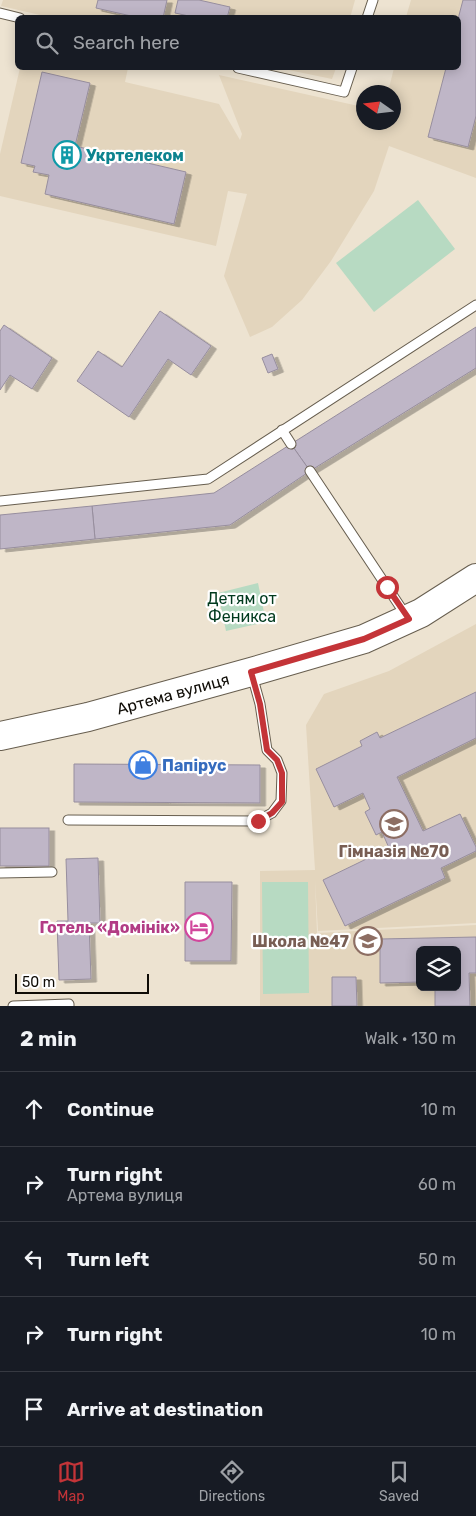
<!DOCTYPE html>
<meta charset="utf-8">
<style>
:root{--surface:#171b24;--page:#242831;--text:#f1f3f6;--muted:#9ea1a6;--line:#363941;--accent:#c43438}
body{margin:0;font-family:Rubik,sans-serif;background:var(--page);color:var(--text)}
.controls{position:absolute;right:15px;bottom:15px;display:grid;overflow:hidden;border-radius:8px;box-shadow:0 2px 12px #0003}
.controls button{width:45px;height:45px;display:grid;place-items:center;padding:0;border:0;border-bottom:1px solid var(--line);background:var(--surface);color:var(--text);font:25px sans-serif}
.compass{position:absolute;left:356px;top:85px;width:45px;height:45px;border-radius:50%;background:var(--surface);box-shadow:0 2px 12px #0003;rotate:284deg}
.scale{position:absolute;left:15px;bottom:12px;width:134px;box-sizing:border-box;padding-left:5px;border:2px solid #0f0c06;border-top:0;font-size:14px;line-height:18px;white-space:nowrap;color:#0f0c06;-webkit-text-stroke:4px #fff;paint-order:stroke}
.stop{position:absolute;width:15px;height:15px;margin:-11px;border:4px solid #c43438;border-radius:50%;background:#fff}
.stop.end{background:#c43438;border-color:#fff;box-shadow:0 1px 5px #0008}
.list{margin:0;padding:0;list-style:none}
h2{display:flex;justify-content:space-between;align-items:center;height:65px;margin:0;padding:0 20px;font-size:21px}
h2 small{font-size:16px;font-weight:400;color:var(--muted)}
.list li{display:grid;grid-template-columns:32px 1fr auto;gap:15px;align-items:center;box-sizing:border-box;height:75px;padding:0 20px;border-top:1px solid var(--line)}
.list b{display:block;font-size:19px;white-space:nowrap}
.list p{margin:0;font-size:16px;white-space:nowrap;color:var(--muted)}
.list em{font-size:16px;font-style:normal;color:var(--muted)}
.icon{flex:none;width:28px;height:28px;fill:none;stroke:currentColor;stroke-width:2;stroke-linecap:round;stroke-linejoin:round}
.map{position:relative;flex:none;width:476px;height:1006px;overflow:hidden}
.search{position:absolute;background:var(--surface);box-shadow:0 2px 12px #0003;left:15px;right:15px;top:15px;height:55px;display:flex;align-items:center;gap:12px;box-sizing:border-box;padding:0 18px;border-radius:8px;color:var(--muted);font-size:19px}
.sheet{height:440px;background:var(--surface)}
nav{display:flex;justify-content:space-around;align-items:center;box-sizing:border-box;height:70px;border-top:1px solid var(--line);background:var(--surface);font-size:14px;color:var(--muted)}
nav a{display:grid;justify-items:center;gap:2px}
nav .on{color:var(--accent)}
.map>svg:first-child{display:block}
.built{fill:#e3d5bd;fill-rule:evenodd}
.green{fill:#b7dac2}
.building{fill:#bfb6c7;stroke:#978e9e;filter:url(#shadow)}
.lines{fill:none;stroke-linecap:round;stroke-linejoin:round}
.lane-casing{stroke:#675e4f;stroke-width:11}
.primary-casing{stroke:#675e4f;stroke-width:30}
.lane{stroke:#fff;stroke-width:9}
.primary{stroke:#fff;stroke-width:28}
.route{stroke:#c43438;stroke-width:6}
.labels{text-anchor:middle;stroke-width:4.5;stroke-linejoin:round;paint-order:stroke}
.culture-label{font-size:16px;font-weight:bold;fill:#0d838f;stroke:#fff;text-anchor:start}
.park-label{font-size:16px;fill:#013a1e;stroke:#fff}
.street-label{font-size:16px;fill:#0f0c06;stroke:#fff}
.shop-label{font-size:16px;font-weight:bold;fill:#366cbe;stroke:#fff;text-anchor:start}
.education-label{font-size:16px;font-weight:bold;fill:#785e54;stroke:#fff}
.hotel-label{font-size:16px;font-weight:bold;fill:#b23c85;stroke:#fff;text-anchor:end}
</style>
<div class="map">
<svg width="476" height="1006" viewBox="0 0 476 1006">
<defs>
<filter id="shadow"><feDropShadow dx="5.5" dy="3" stdDeviation="0" flood-color="#0004"/></filter>
</defs>
<rect width="100%" height="100%" fill="#ede3d1"/>
<g class="built">
<polygon points="3,0 355,0 350,18 53,18 1,6"/>
<polygon points="411,0 476,0 476,178 389,146 374,191 331,261 302,300 272,327 250,337 224,276 247,194 228,191 216,246 0,196 0,154 20,68 128,68 125,82 219,104 240,140 242,134 219,75 363,107 364,122 394,122 394,92 388,92 394,68 458,68 458,18 406,17"/>
<polygon points="279,68 336,68 332,79"/>
<path d="M 476,624 L 476,923 L 318,931 L 315,880 L 317,933 L 476,925 L 476,1006 L 260,1006 L 260,871 L 315,870 L 306,725 L 324,694 L 389,671 ZM 420,950 L 457,950 L 457,987 L 420,987 Z"/>
</g>
<g class="green">
<polygon points="418,200 455,249 374,312 336,263"/>
<polygon points="258,583 266,622 226,631 218,593"/>
<polygon points="262,882 308,882 309,993 263,994"/>
</g>
<g class="building">
<polygon points="98,0 167,0 163,18 140,18 96,8"/>
<polygon points="178,0 199,0 230,7 227,18 198,18 175,13"/>
<polygon points="463,0 476,0 476,116 468,147 428,137 446,68 458,68 458,19"/>
<polygon points="42,72 90,83 75,146 186,172 174,224 45,194 49,175 33,172 35,166 21,163"/>
<polygon points="160,311 211,346 191,375 168,359 129,417 77,381 98,351 122,367"/>
<polygon points="4,325 52,358 32,389 10,375 0,390 0,331"/>
<polygon points="476,327 476,368 310,471 291,444"/>
<polygon points="272,354 278,369 268,373 262,358"/>
<polygon points="291,444 310,471 230,525 95,539 92,506 214,493"/>
<polygon points="92,506 95,539 0,549 0,515"/>
<polygon points="476,692 476,738 397,777 423,831 460,814 476,847 476,851 441,868 445,878 345,926 323,880 389,848 382,832 376,835 365,812 370,809 363,793 334,807 316,769 362,746 360,741 377,732 380,738"/>
<polygon points="74,764 260,765 260,803 74,802"/>
<rect x="0" y="828" width="49" height="38"/>
<polygon points="98,858 100,923 89,923 91,979 59,980 57,921 68,921 66,859"/>
<polygon points="185,882 232,882 231,961 185,961"/>
<polygon points="476,937 476,973 469,973 470,1006 435,1006 435,987 457,987 457,950 420,950 420,982 380,983 380,939"/>
<polygon points="332,977 356,977 357,1006 332,1006"/>
</g>
<g class="lines">
<defs>
<g id="lane">
<polyline points="0,13 20,18"/>
<polyline points="367,18 373,0"/>
<polyline points="238,68 344,92 352,68"/>
<polyline points="282,430 291,444"/>
<polyline points="310,471 407,617"/>
<polyline points="0,501 208,479 476,305"/>
<polyline points="68,820 257,821 272,813 281,801 282,773 277,760 267,750 260,704 252,675"/>
<polyline points="0,873 52,872"/>
<polyline points="13,1006 69,1004 69,1006"/>
</g>
<g id="primary">
<path id="s1" d="M 0,736 L 88,717 L 251,672 L 364,639 L 421,613 L 476,578"/>
</g>
</defs>
<use href="#lane" class="lane-casing"/>
<use href="#primary" class="primary-casing"/>
<use href="#lane" class="lane"/>
<use href="#primary" class="primary"/>
</g>
<g class="lines">
<polyline class="route" points="258,821 272,813 282,802 282,773 277,760 267,750 260,704 251,672 364,639 409,619 387,587"/>
</g>
<defs>
<symbol id="building-ring" viewBox="-11 -11 22 22"><circle r="9.5" fill="#fff" stroke="#0f9aa8" stroke-width="1.5"/><path d="M-4-6H4V6H1V3H-1V6H-4ZM-2.5-4.3h1.7v1.8h-1.7ZM.8-4.3h1.7v1.8H.8ZM-2.5-1h1.7V.8h-1.7ZM.8-1h1.7V.8H.8Z" fill="#0f9aa8"/></symbol>
<symbol id="shop-ring" viewBox="-11 -11 22 22"><circle r="9.5" fill="#fff" stroke="#3f7fe0" stroke-width="1.5"/><path d="M-5-2.5h2.3a2.7 3.5 0 0 1 5.4 0H5L5.5 6h-11ZM-1.5-2.5h3a1.5 2.3 0 0 0-3 0Z" fill="#3f7fe0"/></symbol>
<symbol id="school-ring" viewBox="-11 -11 22 22"><circle r="9.5" fill="#fff" stroke="#8d6e63" stroke-width="1.5"/><path d="M0-5L7-2L0 1L-7-2ZM-4 1L0 2.5L4 1V4Q0 6-4 4Z" fill="#8d6e63"/></symbol>
<symbol id="hotel-ring" viewBox="-11 -11 22 22"><circle r="9.5" fill="#fff" stroke="#d1479c" stroke-width="1.5"/><path d="M-6-4.5h1.5V1H6V5H4.5V3h-9V5H-6ZM-4 0a1.8 1.8 0 1 1 3.6 0ZM.5 0V-2.5h3Q6-2.5 6 0Z" fill="#d1479c"/></symbol>
</defs>
<g fill-rule="evenodd">
<use href="#building-ring" x="51" y="139" width="32" height="32"/>
<use href="#shop-ring" x="127" y="749" width="32" height="32"/>
<use href="#school-ring" x="378" y="808" width="32" height="32"/>
<use href="#hotel-ring" x="183" y="911" width="32" height="32"/>
<use href="#school-ring" x="352" y="925" width="32" height="32"/>
</g>
<g class="labels">
<g class="culture-label">
<text x="86" y="161">Укртелеком</text>
</g>
<g class="park-label">
<text x="242" y="604">Детям от<tspan x="242" dy="18">Феникса</tspan></text>
</g>
<g class="street-label">
<text dy="6" stroke="none"><textPath href="#s1" startOffset="178">Артема вулиця</textPath></text>
</g>
<g class="shop-label">
<text x="162" y="771">Папірус</text>
</g>
<g class="education-label">
<text x="394" y="857">Гімназія №70</text>
<text x="349" y="947" text-anchor="end">Школа №47</text>
</g>
<g class="hotel-label">
<text x="180" y="933">Готель «Домінік»</text>
</g>
</g>
</svg>
<div class="controls">
<button><svg class="icon" aria-label="layers" viewBox="0 0 24 24"><path d="M12 4l9 5-9 5-9-5zM3 14l9 5 9-5"/></svg></button>
</div>
<svg class="compass" viewBox="-18 -18 36 36"><path d="M0-13l5 13h-10z" fill="#e53935"/><path d="M0 13l5-13h-10z" fill="#9ea1a6"/></svg>
<div class="scale">50 m</div>
<div class="stop" style="left:387px;top:587px"></div>
<div class="stop end" style="left:258px;top:821px"></div>
<div class="search"><svg class="icon" aria-label="search" viewBox="0 0 24 24"><circle cx="10" cy="10" r="6"/><path d="M15 15l6 6"/></svg>Search here</div>
</div>
<section class="sheet">
<h2>2 min<small>Walk · 130 m</small></h2>
<ul class="list">
<li><svg class="icon" aria-label="ahead" viewBox="0 0 24 24"><path d="M12 20V5M6 11l6-6 6 6"/></svg><div><b>Continue</b></div><em>10 m</em></li>
<li><svg class="icon" aria-label="right" viewBox="0 0 24 24"><path d="M7 20v-9h11M14 6l5 5-5 5"/></svg><div><b>Turn right</b><p>Артема вулиця</p></div><em>60 m</em></li>
<li><svg class="icon" aria-label="left" viewBox="0 0 24 24"><path d="M17 20v-9H6M10 6l-5 5 5 5"/></svg><div><b>Turn left</b></div><em>50 m</em></li>
<li><svg class="icon" aria-label="right" viewBox="0 0 24 24"><path d="M7 20v-9h11M14 6l5 5-5 5"/></svg><div><b>Turn right</b></div><em>10 m</em></li>
<li><svg class="icon" aria-label="arrive" viewBox="0 0 24 24"><path d="M6 21V4h12l-3 4 3 4H6"/></svg><div><b>Arrive at destination</b></div></li>
</ul>
</section>
<nav>
<a class="on"><svg class="icon" aria-label="map" viewBox="0 0 24 24"><path d="M3 6l6-2 6 2 6-2v14l-6 2-6-2-6 2zM9 4v14M15 6v14"/></svg>Map</a>
<a><svg class="icon" aria-label="directions" viewBox="0 0 24 24"><path d="M12 3l9 9-9 9-9-9zM9 14v-3h6M13 9l2 2-2 2"/></svg>Directions</a>
<a><svg class="icon" aria-label="saved" viewBox="0 0 24 24"><path d="M7 4h10v16l-5-4-5 4z"/></svg>Saved</a>
</nav>
